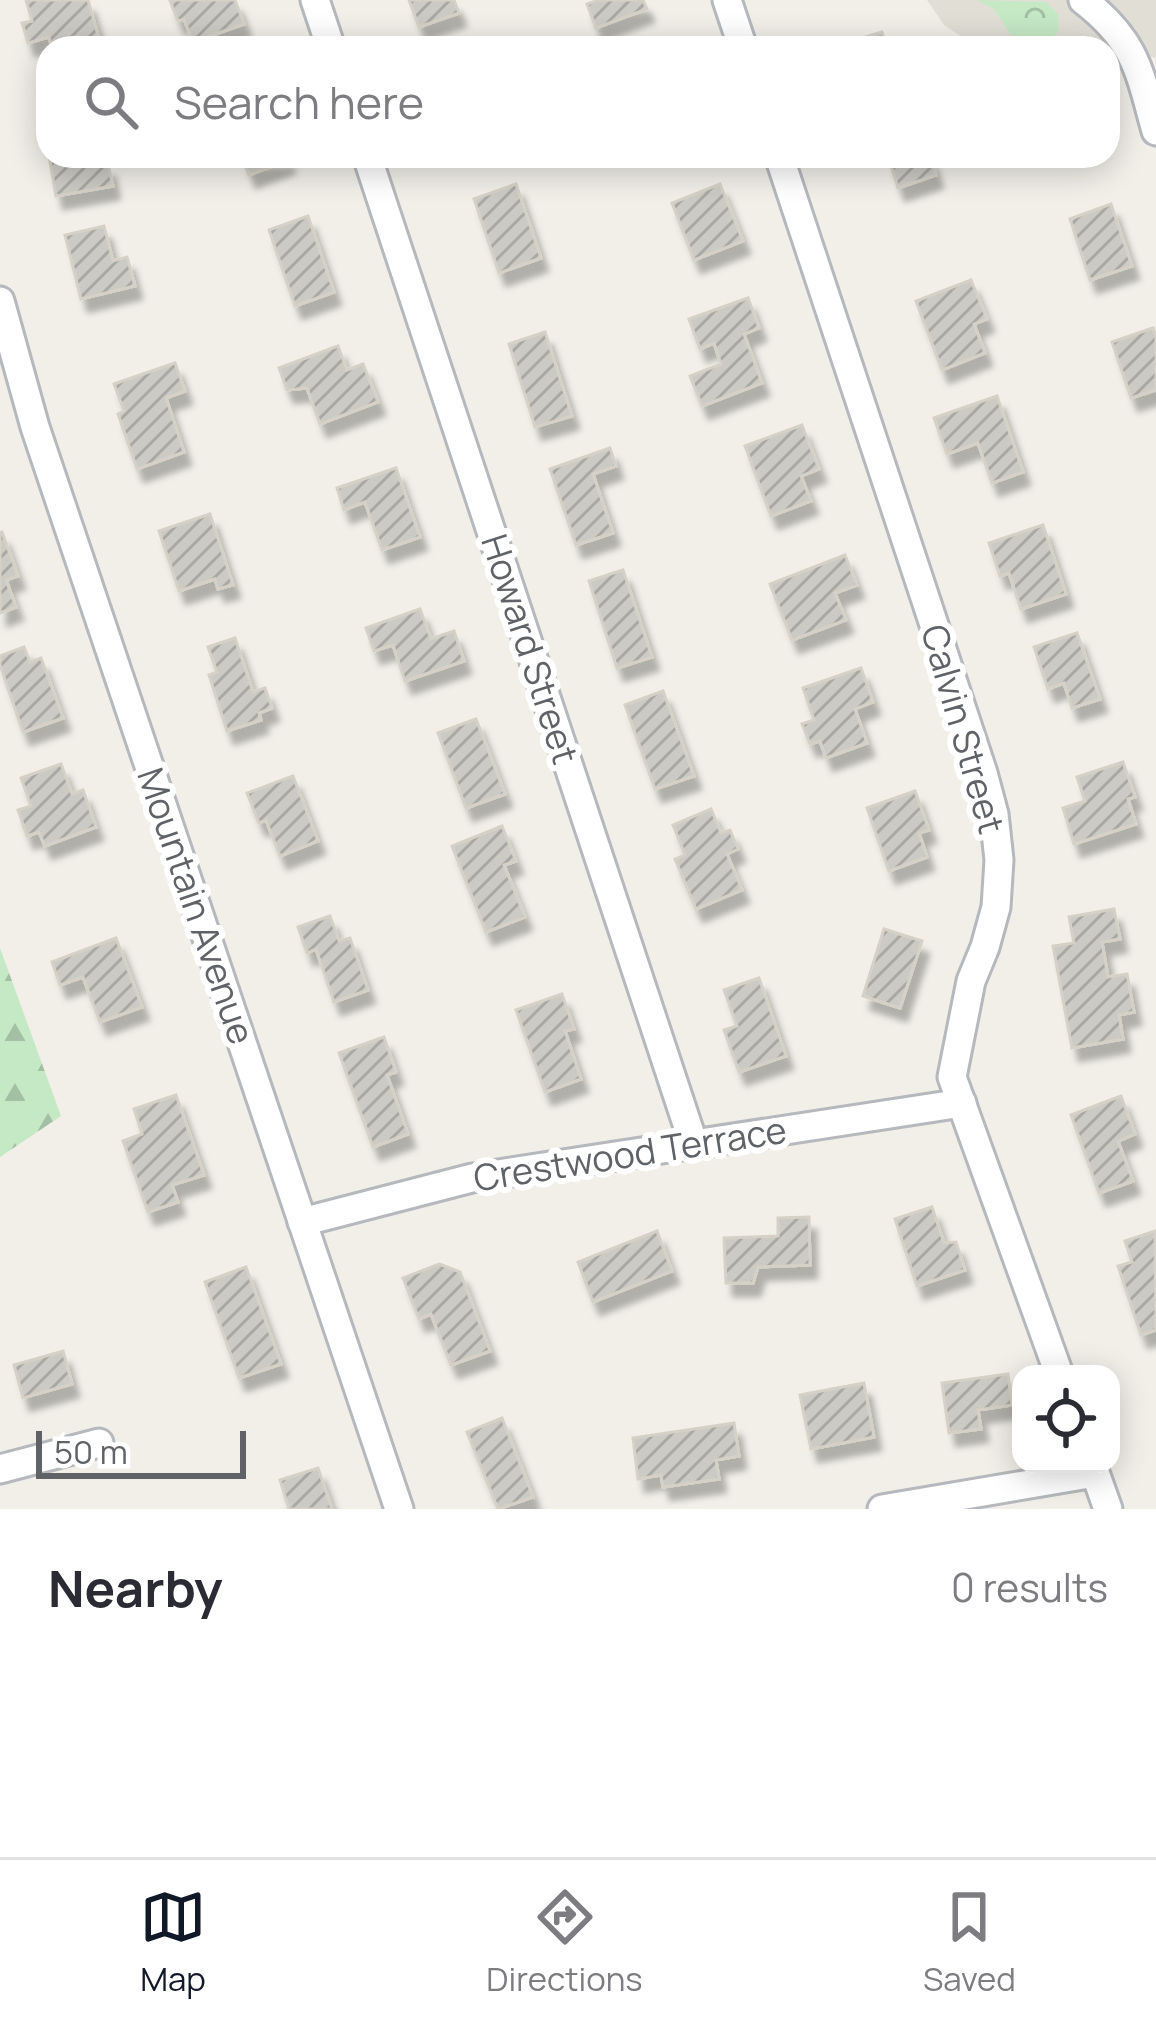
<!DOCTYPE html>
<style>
:root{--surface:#fff;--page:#f2f2f3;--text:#2b2b33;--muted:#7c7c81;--line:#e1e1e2;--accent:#111827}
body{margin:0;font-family:Manrope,sans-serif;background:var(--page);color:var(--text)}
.controls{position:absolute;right:36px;bottom:36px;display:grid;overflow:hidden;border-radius:24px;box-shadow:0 6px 30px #0003}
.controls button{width:108px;height:108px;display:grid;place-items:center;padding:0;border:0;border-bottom:3px solid var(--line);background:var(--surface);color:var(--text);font:60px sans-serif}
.scale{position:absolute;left:36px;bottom:30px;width:210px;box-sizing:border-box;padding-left:12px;border:6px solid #5f6368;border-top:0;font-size:33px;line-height:42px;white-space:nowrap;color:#5f6368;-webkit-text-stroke:9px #fff;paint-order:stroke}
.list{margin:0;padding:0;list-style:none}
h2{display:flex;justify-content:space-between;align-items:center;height:156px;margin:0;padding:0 48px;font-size:51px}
h2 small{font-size:39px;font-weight:400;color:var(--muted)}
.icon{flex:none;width:66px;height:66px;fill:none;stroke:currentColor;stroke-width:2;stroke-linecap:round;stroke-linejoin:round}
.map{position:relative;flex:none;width:1156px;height:1509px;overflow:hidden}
.search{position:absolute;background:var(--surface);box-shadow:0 6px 30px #0003;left:36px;right:36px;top:36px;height:132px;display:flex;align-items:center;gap:30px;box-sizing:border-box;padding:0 42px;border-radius:36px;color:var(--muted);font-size:45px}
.sheet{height:348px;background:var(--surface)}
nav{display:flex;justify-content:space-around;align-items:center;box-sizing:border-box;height:168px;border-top:3px solid var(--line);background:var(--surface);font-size:33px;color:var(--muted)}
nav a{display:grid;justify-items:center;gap:6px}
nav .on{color:var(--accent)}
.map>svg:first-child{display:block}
.education{fill:#e1ded6}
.forest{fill:url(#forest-firs)}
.park{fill:url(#park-crowns)}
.building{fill:url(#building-hatch);stroke:#d6d1c6;stroke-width:3;filter:url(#shadow)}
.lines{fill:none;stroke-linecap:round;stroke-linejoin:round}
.minor-casing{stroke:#b5b8bc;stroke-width:33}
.minor{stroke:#fff;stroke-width:27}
.labels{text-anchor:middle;stroke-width:12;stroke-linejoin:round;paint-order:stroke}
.street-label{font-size:36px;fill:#5f6368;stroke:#fff}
</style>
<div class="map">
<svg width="1156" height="1509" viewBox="0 0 1156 1509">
<defs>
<pattern id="forest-firs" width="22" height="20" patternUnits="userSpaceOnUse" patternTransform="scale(3)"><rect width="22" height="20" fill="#c5e8c5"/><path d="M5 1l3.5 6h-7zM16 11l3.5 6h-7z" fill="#a3c0a4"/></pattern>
<pattern id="park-crowns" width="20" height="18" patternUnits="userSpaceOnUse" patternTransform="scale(3)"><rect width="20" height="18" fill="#c5e8c5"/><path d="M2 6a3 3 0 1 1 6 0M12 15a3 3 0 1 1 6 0" fill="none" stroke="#a3c0a4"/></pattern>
<pattern id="building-hatch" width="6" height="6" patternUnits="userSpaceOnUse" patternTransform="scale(3)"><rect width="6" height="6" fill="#cccac5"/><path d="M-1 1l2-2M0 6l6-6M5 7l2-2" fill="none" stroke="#a9a8a4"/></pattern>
<filter id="shadow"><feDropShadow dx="7" dy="13" stdDeviation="3" flood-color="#0004"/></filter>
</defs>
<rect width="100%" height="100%" fill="#f1efe8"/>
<polygon class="education" points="927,0 1156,0 1156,58 1130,51 1108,61 1108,48 978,48 944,25"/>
<polygon class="forest" points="0,948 61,1116 0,1157"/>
<path class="park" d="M 977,0 L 1046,2 L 1058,14 L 1059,31 C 1045,45 1031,44 1013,38 L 993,8 Z"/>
<g class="building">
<polygon points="26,0 88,0 100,42 80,48 52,48 49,37 28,43 22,23 32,21"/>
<polygon points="173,0 235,0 244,24 193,42 184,19 178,21 170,1"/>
<polygon points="409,0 454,0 459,13 419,27"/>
<polygon points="599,0 643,0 647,9 596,28 587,4"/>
<polygon points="882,32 887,48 841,48 840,45"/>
<polygon points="49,156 93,156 95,166 108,164 113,186 56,196"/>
<polygon points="242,156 287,156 288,160 249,175"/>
<polygon points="888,156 930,156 936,175 898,188"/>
<polygon points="516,184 541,258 499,273 474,199"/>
<polygon points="720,184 743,241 694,260 672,203"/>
<polygon points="1111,204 1132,266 1090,280 1070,219"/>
<polygon points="308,216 334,292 295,306 269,230"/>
<polygon points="104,226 113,261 127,257 135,286 81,299 65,235"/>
<polygon points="971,280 987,319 974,324 985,353 942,370 916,301"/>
<polygon points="748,298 759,328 744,334 762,383 702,406 690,376 721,364 714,343 700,349 689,319"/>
<polygon points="1153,328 1156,336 1156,390 1131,398 1112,342"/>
<polygon points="545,332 572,416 535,427 509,344"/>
<polygon points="338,346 347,370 363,364 378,402 320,424 307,388 287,390 279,368"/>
<polygon points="175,363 185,391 166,398 184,452 137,469 118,414 124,411 114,384"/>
<polygon points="997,396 1023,472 992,483 978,443 947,454 934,418"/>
<polygon points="802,425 819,469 801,476 811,501 771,516 745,446"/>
<polygon points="610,448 616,466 593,474 613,533 576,545 550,469"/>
<polygon points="396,468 420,537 382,550 365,502 344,510 337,488"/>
<polygon points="210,514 233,585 218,589 215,579 179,591 159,531"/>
<polygon points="1043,525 1066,594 1021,609 1009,573 1000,576 989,543"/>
<polygon points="2,532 18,576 6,580 16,607 0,613 0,533"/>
<polygon points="845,555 857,585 835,593 846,620 792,640 770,584"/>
<polygon points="623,570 652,657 617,668 589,581"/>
<polygon points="420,609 431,639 454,631 464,661 405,681 393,645 374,651 366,628"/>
<polygon points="1077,633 1100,699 1072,708 1064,683 1048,689 1034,647"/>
<polygon points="235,638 253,692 265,688 272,708 259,713 261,720 227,731 209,675 217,672 208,647"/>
<polygon points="24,647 30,662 41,658 63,718 23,732 0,665 0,656"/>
<polygon points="861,668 873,702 855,709 867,743 826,758 820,741 810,744 802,724 814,720 803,688"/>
<polygon points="663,691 694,776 655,789 625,705"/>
<polygon points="476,719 505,794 466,808 438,733"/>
<polygon points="1123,762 1135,797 1128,799 1136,824 1074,844 1063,808 1085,801 1077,777"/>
<polygon points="61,764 72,794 83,790 96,827 45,846 39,832 27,836 18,810 31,806 21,778"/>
<polygon points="293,776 318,841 280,856 266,820 259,823 247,793"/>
<polygon points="915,791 929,830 919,833 927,857 889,871 867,808"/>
<polygon points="711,809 721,833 730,830 738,849 727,854 742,890 696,909 675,859 685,855 673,825"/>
<polygon points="502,826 516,861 504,865 525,917 486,932 452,846"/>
<polygon points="1114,909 1120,939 1102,942 1108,977 1127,974 1134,1012 1119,1015 1123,1039 1072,1048 1053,946 1074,943 1069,917"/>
<polygon points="330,916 339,941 350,938 368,990 334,1002 316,949 307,953 298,927"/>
<polygon points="884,929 922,941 900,1008 863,996"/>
<polygon points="116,938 142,1007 100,1022 83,977 60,985 52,962"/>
<polygon points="759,978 786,1056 739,1072 724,1030 737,1026 724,990"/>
<polygon points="562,994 574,1029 565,1031 581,1079 545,1092 516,1010"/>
<polygon points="384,1037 396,1072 387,1075 408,1134 373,1147 339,1053"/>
<polygon points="176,1095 204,1175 172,1185 178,1202 148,1212 123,1141 142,1134 134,1109"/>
<polygon points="1121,1096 1135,1134 1118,1141 1133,1181 1099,1193 1071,1115"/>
<polygon points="932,1207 944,1243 956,1242 965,1270 917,1286 895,1219"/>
<polygon points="809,1217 810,1265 758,1267 753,1283 726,1283 724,1238 778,1236 778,1218"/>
<polygon points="657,1231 672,1271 593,1302 578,1262"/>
<polygon points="1155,1231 1156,1330 1141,1335 1118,1266 1132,1262 1125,1241"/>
<polygon points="439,1264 460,1272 490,1351 451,1365 431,1314 419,1319 403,1278"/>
<polygon points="246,1267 281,1364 239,1378 205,1282"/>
<polygon points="63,1351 72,1384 23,1398 14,1365"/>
<polygon points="1008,1374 1012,1405 978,1410 981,1429 949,1433 942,1383"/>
<polygon points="864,1383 874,1437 811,1449 800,1395"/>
<polygon points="502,1418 533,1497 498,1509 467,1432"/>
<polygon points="734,1423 739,1456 716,1460 719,1479 663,1487 661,1475 638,1479 633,1438"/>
<polygon points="318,1468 332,1509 289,1509 280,1480"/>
</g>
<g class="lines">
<defs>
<g id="minor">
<polyline points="315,0 331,48"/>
<polyline points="727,0 743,48"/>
<path d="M 1083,0 C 1136,41 1139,70 1156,131"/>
<polyline points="367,156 693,1142"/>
<polyline points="779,156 983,773 994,814 999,860 996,907 985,947 971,981 952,1077 1059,1374"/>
<polyline points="0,301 35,427 399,1509"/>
<polyline points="302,1222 472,1178 962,1103"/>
<polyline points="1092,1464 1108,1509"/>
<polyline points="0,1469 99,1443"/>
<polyline points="882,1509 1095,1473"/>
</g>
</defs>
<use href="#minor" class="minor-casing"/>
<use href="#minor" class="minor"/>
</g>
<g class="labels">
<g class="street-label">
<text transform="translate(530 649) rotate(72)" y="13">Howard Street</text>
<text transform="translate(963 729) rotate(74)" y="13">Calvin Street</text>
<text transform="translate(196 906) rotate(71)" y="13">Mountain Avenue</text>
<text transform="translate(630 1154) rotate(-9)" y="13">Crestwood Terrace</text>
</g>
</g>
</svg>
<div class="controls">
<button><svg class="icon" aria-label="locate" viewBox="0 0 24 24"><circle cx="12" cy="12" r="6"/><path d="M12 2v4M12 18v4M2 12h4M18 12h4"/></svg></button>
</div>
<div class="scale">50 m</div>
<div class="search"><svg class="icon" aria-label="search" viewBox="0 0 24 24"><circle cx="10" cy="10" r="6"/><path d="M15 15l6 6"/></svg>Search here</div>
</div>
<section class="sheet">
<h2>Nearby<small>0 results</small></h2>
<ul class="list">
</ul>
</section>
<nav>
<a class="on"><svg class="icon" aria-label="map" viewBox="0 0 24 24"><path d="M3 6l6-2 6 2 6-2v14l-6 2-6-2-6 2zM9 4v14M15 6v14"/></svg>Map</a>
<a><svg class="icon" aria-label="directions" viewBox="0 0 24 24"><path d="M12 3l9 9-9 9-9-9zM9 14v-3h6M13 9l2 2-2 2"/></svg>Directions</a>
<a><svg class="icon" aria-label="saved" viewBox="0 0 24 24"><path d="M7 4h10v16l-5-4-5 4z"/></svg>Saved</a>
</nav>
